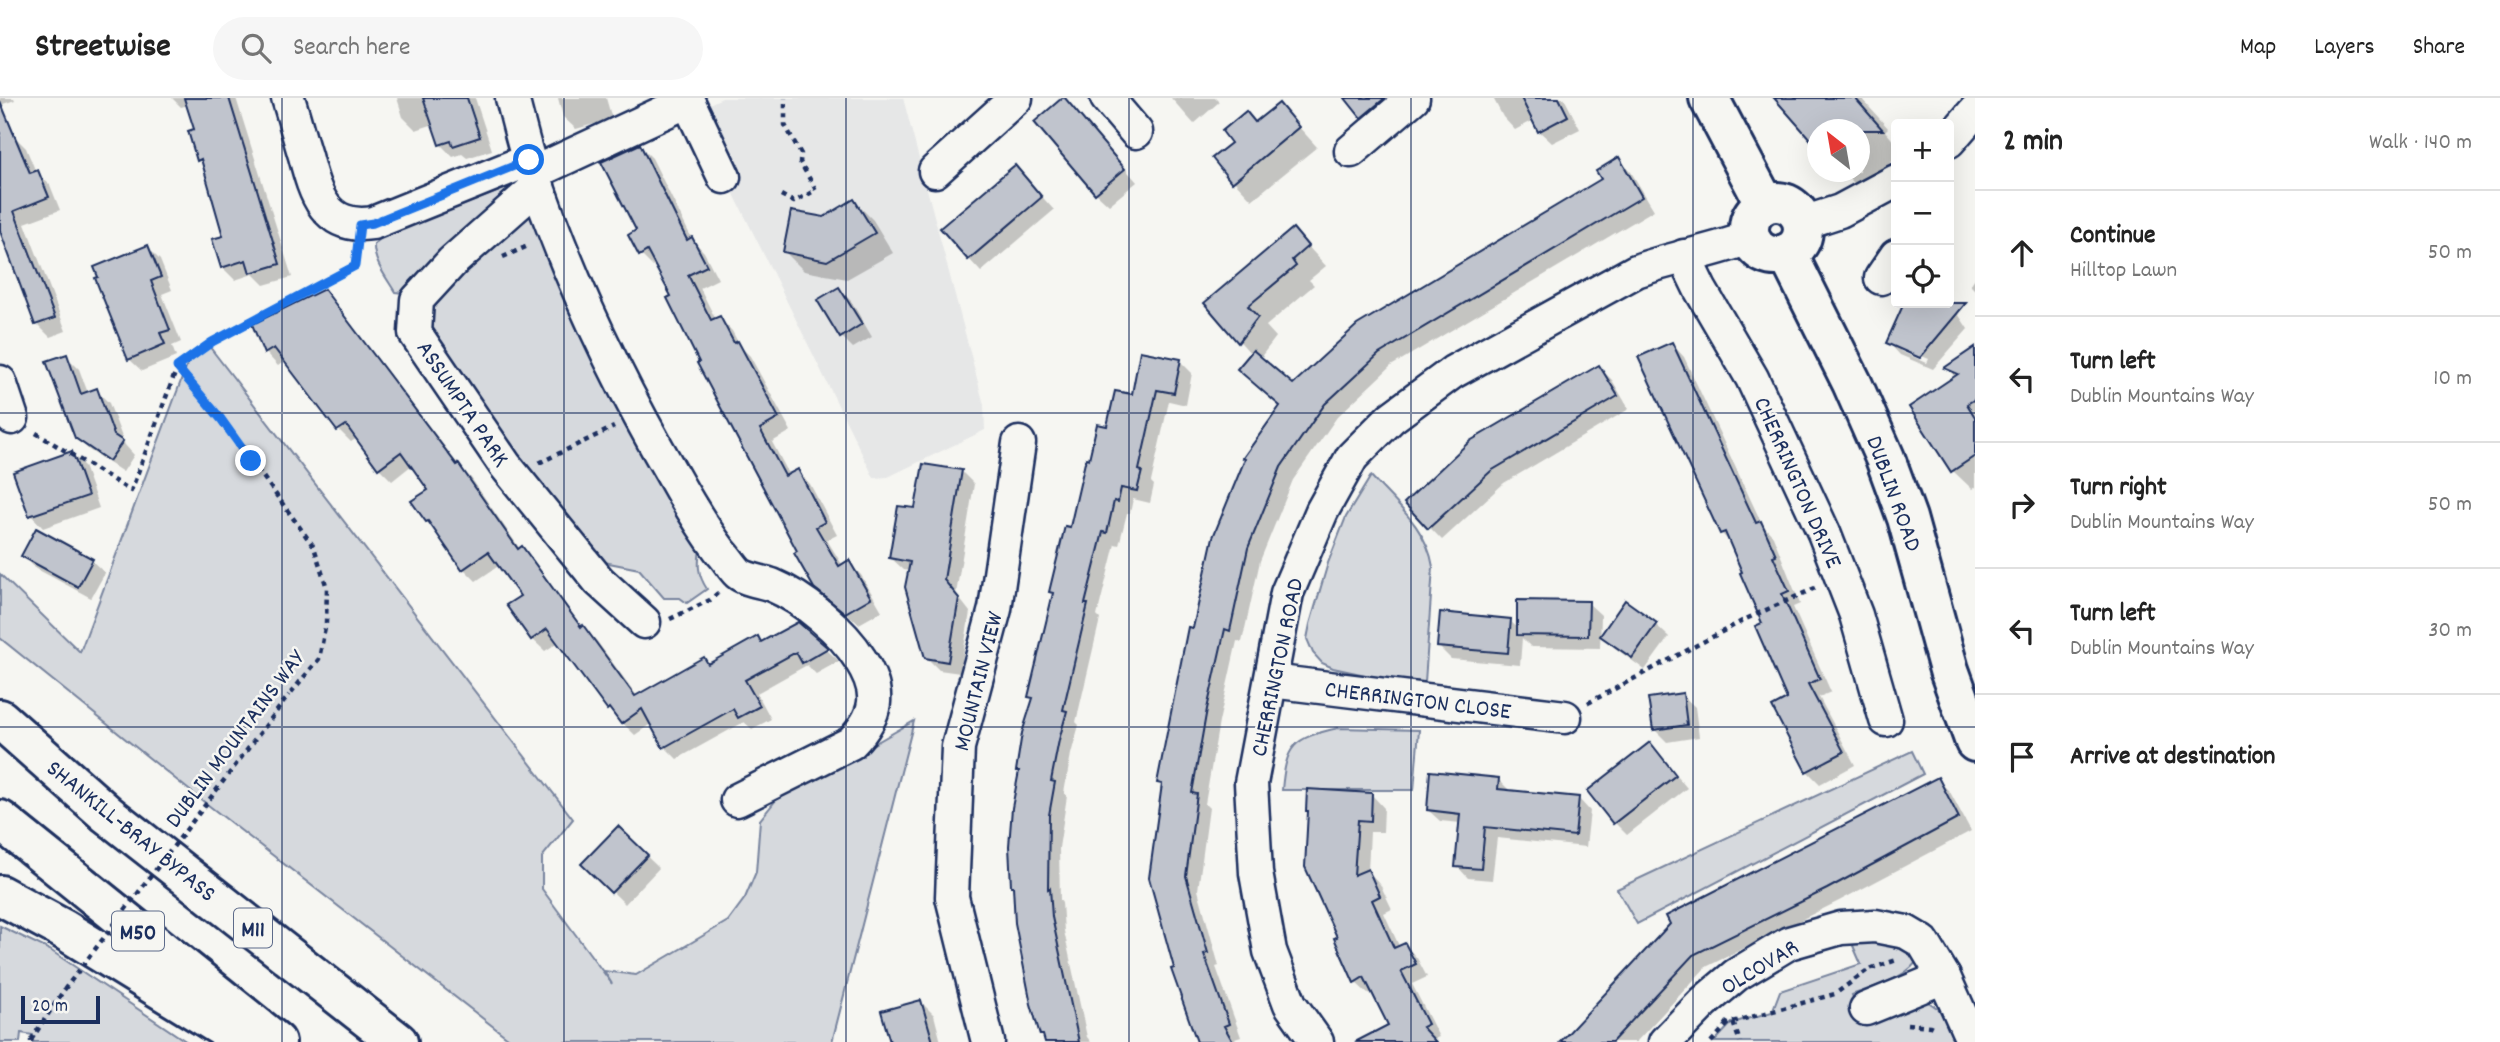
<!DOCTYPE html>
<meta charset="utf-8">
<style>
:root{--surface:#fff;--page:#f6f6f6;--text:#222;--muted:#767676;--line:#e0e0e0}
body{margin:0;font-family:Dekko,sans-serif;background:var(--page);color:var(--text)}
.controls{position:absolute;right:21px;top:21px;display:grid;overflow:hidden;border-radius:7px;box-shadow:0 7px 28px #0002}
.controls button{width:63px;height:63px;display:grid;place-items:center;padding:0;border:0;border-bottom:2px solid var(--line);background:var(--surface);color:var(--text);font:35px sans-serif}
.compass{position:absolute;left:1807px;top:21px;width:63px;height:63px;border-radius:50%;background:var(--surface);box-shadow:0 7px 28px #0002;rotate:329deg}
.scale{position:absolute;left:21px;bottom:18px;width:79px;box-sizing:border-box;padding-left:7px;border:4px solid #1b2f5e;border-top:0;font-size:19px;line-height:24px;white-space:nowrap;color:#1b2f5e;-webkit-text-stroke:5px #f6f6f2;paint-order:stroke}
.stop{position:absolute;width:21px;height:21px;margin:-16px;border:5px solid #1a73e8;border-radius:50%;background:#fff}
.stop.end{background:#1a73e8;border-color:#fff;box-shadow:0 2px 7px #0008}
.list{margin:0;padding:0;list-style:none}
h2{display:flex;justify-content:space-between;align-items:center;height:91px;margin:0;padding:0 28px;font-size:30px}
h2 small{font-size:23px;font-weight:400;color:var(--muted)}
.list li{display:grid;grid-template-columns:46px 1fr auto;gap:21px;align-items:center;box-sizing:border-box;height:126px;padding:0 28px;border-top:2px solid var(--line)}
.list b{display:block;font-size:26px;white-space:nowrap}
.list p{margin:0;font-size:23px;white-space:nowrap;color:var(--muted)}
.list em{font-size:23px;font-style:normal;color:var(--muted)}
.icon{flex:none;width:38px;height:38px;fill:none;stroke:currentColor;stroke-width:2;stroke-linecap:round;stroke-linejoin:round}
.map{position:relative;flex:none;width:1975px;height:944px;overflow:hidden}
header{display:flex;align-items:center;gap:42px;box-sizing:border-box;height:98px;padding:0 35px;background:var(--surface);border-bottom:2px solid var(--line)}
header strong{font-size:33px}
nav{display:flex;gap:38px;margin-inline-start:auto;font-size:24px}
.search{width:490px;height:63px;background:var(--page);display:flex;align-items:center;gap:18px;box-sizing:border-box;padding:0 24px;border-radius:38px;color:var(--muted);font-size:26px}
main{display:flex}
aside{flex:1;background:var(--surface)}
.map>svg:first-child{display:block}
.built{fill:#e6e7e7}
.green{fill:#d6d9dd;stroke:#78849e;stroke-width:2}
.shadow{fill:#0003;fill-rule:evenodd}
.building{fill:#c0c4cd;stroke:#1b2f5e;stroke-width:2}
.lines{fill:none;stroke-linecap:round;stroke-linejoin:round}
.minor-casing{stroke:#1b2f5e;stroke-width:37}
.major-casing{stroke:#1b2f5e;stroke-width:44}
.highway-casing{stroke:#1b2f5e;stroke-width:44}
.path{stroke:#1b2f5e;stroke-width:4.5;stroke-dasharray:5 5;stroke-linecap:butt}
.minor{stroke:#f6f6f2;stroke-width:32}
.major{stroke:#f6f6f2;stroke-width:38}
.highway{stroke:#f6f6f2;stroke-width:38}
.path-bridge{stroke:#1b2f5e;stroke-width:4.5;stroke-dasharray:5 5;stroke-linecap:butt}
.route{stroke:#1a73e8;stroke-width:9}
.grid{fill:none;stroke:#1b2f5e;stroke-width:2;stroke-opacity:0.55}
.labels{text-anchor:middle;stroke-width:5;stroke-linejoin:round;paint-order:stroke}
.shield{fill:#f6f6f2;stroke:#5d6b8a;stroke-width:2}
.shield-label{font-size:23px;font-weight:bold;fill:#1b2f5e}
.street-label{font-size:24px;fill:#1b2f5e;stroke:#f6f6f2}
</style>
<header>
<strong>Streetwise</strong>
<div class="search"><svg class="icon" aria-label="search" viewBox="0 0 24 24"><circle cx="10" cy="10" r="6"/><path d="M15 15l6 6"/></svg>Search here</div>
<nav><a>Map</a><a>Layers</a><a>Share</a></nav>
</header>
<main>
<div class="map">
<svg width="1975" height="944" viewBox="0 0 1975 944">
<rect width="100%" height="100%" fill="#f6f6f2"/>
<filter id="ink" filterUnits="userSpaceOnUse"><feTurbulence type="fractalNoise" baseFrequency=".0143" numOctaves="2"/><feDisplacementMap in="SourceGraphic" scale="14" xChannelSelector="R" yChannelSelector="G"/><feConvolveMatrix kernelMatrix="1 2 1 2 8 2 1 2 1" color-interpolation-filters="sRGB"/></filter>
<g filter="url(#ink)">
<polygon class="built" points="722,0 903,0 984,307 985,332 888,379 874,380 731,90 742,84 707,7"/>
<g class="green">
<path d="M 507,90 L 513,90 L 414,189 L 404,195 L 395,194 C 386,179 373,163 374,146 L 384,138 Z"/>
<path d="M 529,110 L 700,449 C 698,466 697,476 707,491 L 687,505 L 680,500 L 664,500 L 639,471 L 599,463 L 589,457 L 432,239 L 433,211 L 444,190 Z"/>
<polygon points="209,248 573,721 542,759 542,791 612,886 604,873 636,877 728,823 745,800 756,774 760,722 776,702 914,623 832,944 513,944 194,696 0,540 0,476 80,554 188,264"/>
<path d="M 1371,378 C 1396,406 1427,430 1433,469 L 1425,584 L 1384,581 L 1333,570 L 1322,565 L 1313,555 L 1307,541 L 1310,526 L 1328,465 L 1346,419 Z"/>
<path d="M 1338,630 L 1419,632 L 1414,692 L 1282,692 C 1286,647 1293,640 1338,630 Z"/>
<polygon points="1912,653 1923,676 1637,826 1617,791"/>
<polygon points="0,828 50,852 187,944 33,944 33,937 21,935 20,944 0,944"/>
<path d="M 1882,840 L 1921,857 C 1908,881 1876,888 1852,897 L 1863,925 L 1924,901 L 1943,914 L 1954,944 L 1714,944 L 1732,925 L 1772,914 L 1780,893 L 1861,866 L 1851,843 Z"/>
</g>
<g class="shadow">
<polygon points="0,0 14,0 15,2 3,6 13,37 26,50 36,74 50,87 60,112 25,125 66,233 50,239 37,226 0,132"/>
<polygon points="172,0 236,0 292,179 264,187 253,176 235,182 222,169 225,139 204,67 199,62 197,32 188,7 181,9"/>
<polygon points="397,0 475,0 492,52 467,60 462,56 453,59 440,46 434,26 416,32 403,19"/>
<polygon points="558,0 606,0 612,21 576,31 563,19"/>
<polygon points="1171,0 1215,0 1219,4 1194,26"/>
<polygon points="1347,0 1380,0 1393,16 1375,31"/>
<polygon points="1493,0 1564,0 1580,31 1552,45 1539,33 1534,22 1515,32 1503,19"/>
<polygon points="1776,0 1861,0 1888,30 1885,33 1896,46 1896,60 1861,92 1843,74 1860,74 1860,32 1818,32 1818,46"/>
<polygon points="1064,1 1137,84 1109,107 1096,95"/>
<polygon points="1279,7 1317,49 1252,102 1234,83 1256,26"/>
<polygon points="640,48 652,60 692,141 704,154 718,181 700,190 716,222 720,220 732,233 740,248 750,258 791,333 772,344 790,378 798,373 810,386 837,437 827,442 843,468 849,465 861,477 882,513 859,526 815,489 656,167 653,169 640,156 638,133"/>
<polygon points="1619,61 1631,74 1654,112 1391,268 1337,319 1293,382 1260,463 1242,544 1237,543 1219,624 1205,706 1209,710 1198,792 1219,868 1216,869 1241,939 1235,941 1237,944 1199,944 1176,871 1164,689 1159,684 1195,532 1281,309 1252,257 1206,206 1293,132 1326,168 1309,182 1314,187 1266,228 1276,239 1260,260 1294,289 1604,82"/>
<polygon points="1015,69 1054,112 981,174 969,161"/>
<polygon points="854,103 873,122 893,155 847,181 804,173 785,154 824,121"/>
<polygon points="147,149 160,162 172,192 162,196 181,244 172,248 176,259 142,273 129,261"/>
<polygon points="1975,180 1975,192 1970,187"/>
<polygon points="839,191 851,203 872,239 853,250 841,238"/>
<polygon points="324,193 336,206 461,370 471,380 520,451 522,450 534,463 583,530 596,542 637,598 704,561 709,567 757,540 763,545 798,526 839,563 816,576 807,567 757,595 771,621 752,631 744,624 677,661 665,649 652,625 635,637 608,611 559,544 545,553 532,541 522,498 500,467 476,483 463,470 437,433 427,423 430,392 412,367 392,383 379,370 357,340 351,344 339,332 286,262 278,268 266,255 254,227"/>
<path d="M 1949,202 L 1968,231 L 1933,271 L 1900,257 L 1888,244 L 1905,205 L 1949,205 ZM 1900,249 L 1929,261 L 1927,265 L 1900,253 Z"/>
<polygon points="1672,246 1684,259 1762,426 1773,438 1800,506 1793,509 1831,594 1819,599 1855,667 1820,686 1807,673 1790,602 1745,474 1732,446 1721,435"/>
<polygon points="1975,251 1975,389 1972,391 1953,373 1956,280 1947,270"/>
<polygon points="66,258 79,271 88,295 96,292 109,305 125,347 134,357 123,374 89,352 76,339"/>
<polygon points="1180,263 1192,275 1186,307 1169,303 1151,384 1154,387 1150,405 1133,401 1130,415 1127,415 1119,447 1115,446 1097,518 1100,521 1076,624 1079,627 1071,656 1064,695 1067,698 1059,750 1060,802 1062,805 1064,833 1087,939 1091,944 1047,944 1042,936 1021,675 1018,672 1034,602 1030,598 1054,497 1051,493 1072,431 1090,363 1108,330 1134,299"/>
<polygon points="1599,269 1612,282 1629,311 1504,385 1442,442 1406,405"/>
<polygon points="71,355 84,368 99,410 43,430 31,417"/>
<polygon points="961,373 974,386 956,496 970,514 960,575 939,572 926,559 910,473 904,472 891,460 917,412"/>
<polygon points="23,457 92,463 105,475 91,500 35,470"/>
<polygon points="1588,505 1601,517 1600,550 1531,549 1522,540 1520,567 1451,561 1438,548 1510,523 1519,531"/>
<polygon points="1626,505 1656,527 1669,539 1645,572 1615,550 1602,537"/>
<polygon points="1682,597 1695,609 1699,639 1667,644 1654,631"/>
<polygon points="1650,646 1687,690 1627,737 1614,724"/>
<polygon points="1498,681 1510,693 1579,701 1590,713 1586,749 1497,740 1492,782 1468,780 1457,768 1461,725 1440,723 1428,712"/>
<polygon points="1937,681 1950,694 1971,733 1839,803 1706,869 1636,944 1563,944"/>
<polygon points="1372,697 1384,710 1383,734 1370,734 1368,773 1380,786 1392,811 1384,815 1400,850 1405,847 1417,860 1427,879 1412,886 1439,939 1432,942 1434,944 1383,944 1391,927 1373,894 1368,896 1355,884 1339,840 1307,768"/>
<polygon points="618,731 659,770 625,806 584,766"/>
<polygon points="921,904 934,917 941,944 892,944"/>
</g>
<g class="building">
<polygon points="184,0 229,0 280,166 250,175 246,162 221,170 212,141 223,138 201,61 197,63 188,33 194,31"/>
<polygon points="423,0 467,0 480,39 453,48 451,43 439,47"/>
<polygon points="1062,0 1065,0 1125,71 1095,96 1034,24"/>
<polygon points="1345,0 1385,0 1361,20"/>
<polygon points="1521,0 1559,0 1568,18 1538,34"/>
<polygon points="1774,0 1855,0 1883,32 1817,32 1817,49"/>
<polygon points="0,3 30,75 38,72 49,99 14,113 55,220 35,227 0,133"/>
<polygon points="1279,5 1299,29 1232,85 1212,60 1231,45 1222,33 1246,13 1255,24"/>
<polygon points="640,46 687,142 692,139 707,168 688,177 711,222 720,218 734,245 738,243 779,320 760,331 785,378 798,371 825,424 816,429 839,468 849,462 871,500 845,515 814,490 794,455 797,453 697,265 699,264 667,200 671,198 647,153 639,158 628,137 636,132 601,64"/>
<polygon points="1619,59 1642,99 1379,256 1325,306 1281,369 1248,450 1230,533 1225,531 1207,611 1192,695 1197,696 1186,778 1208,855 1204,856 1229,926 1224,928 1233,944 1197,944 1171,871 1174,870 1149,780 1162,686 1157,685 1188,529 1193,530 1213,439 1245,361 1243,360 1280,308 1237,271 1253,252 1293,286 1357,227 1601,81 1596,73"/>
<polygon points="1015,67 1042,99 968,162 940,130"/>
<polygon points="854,101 875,135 827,163 783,154 791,113 824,119"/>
<polygon points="1293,130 1308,148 1292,162 1296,168 1248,208 1258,219 1238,245 1204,205"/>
<polygon points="148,147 161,179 151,183 170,232 160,235 165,246 128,262 95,180 98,179 94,169"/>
<polygon points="839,189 862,226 840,240 817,202"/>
<polygon points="324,191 457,367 458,365 518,451 522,448 581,529 583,527 635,598 704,559 708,566 758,538 761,544 798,524 828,550 802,565 796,554 745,582 760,608 738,620 733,611 663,650 642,611 621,626 609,610 607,612 547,531 531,542 506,507 520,498 488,454 462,472 428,423 426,424 411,403 428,392 401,354 378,371 346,327 337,333 274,250 264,256 252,226"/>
<polygon points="1904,205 1966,205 1920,260 1886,245"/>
<polygon points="1672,244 1756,425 1761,423 1776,457 1773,458 1789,493 1782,496 1820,581 1808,586 1844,654 1806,674 1772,609 1787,601 1755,528 1762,525 1740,475 1742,474 1725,434 1720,436 1638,259"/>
<polygon points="1975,249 1975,301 1967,306 1975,319 1975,358 1951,374 1909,309 1958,276 1944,270"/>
<polygon points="1140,253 1181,261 1174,295 1157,292 1139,372 1142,373 1137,393 1121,390 1118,404 1114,403 1107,435 1103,434 1085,506 1088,506 1063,612 1067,613 1059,642 1051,683 1055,684 1049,717 1048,791 1050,790 1052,819 1079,944 1045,944 1043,937 1040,937 1031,906 1015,825 1013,788 1011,788 1009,748 1012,710 1019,673 1016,673 1022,635 1033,600 1028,599 1053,495 1049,494 1065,428 1070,429 1086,360 1089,361 1097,326 1107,328 1115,293 1132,296"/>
<polygon points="67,256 81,296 97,290 114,337 123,343 109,363 75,340 46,263"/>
<polygon points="1599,267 1618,298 1491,373 1428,431 1404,405 1470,343"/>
<polygon points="72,353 88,398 29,418 13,374"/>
<polygon points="923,366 962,372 944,482 959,500 948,564 925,560 905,489 910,464 889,460 898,408 915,410"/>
<polygon points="36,430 93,461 78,489 21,458"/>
<polygon points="1517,502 1589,503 1588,538 1517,537"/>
<polygon points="1625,502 1657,525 1632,560 1600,538"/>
<polygon points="1440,514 1511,521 1508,555 1437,549"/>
<polygon points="1683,595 1687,627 1653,632 1648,600"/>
<polygon points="1650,644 1676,677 1613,726 1587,693"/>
<polygon points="1430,673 1499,680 1498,691 1579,699 1575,738 1485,729 1481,771 1455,769 1460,716 1427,712"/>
<polygon points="1938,679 1959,720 1827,791 1693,857 1612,944 1560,944 1670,826 1666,818"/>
<polygon points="1307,691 1372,695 1371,723 1358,722 1354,777 1368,771 1380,798 1372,802 1394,850 1405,845 1416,866 1401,873 1428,926 1422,929 1436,944 1355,944 1388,927 1364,879 1354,885 1334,840 1337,839 1305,769 1308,713 1306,713"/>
<polygon points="618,728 648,757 611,795 581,766"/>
<polygon points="921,902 933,944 890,944 881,913"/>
</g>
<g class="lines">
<defs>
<g id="minor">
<path d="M 288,0 C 294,19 299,39 305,58 C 315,96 325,132 373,125 L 529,62"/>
<path d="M 512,0 C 518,22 523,45 530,66 C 566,174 616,280 673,378 C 688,405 703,430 721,454 C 727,460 732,469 738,475 C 746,482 762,483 772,487 C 803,500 843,533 860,561 C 882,595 878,617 851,645 L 737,702"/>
<polyline points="1107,0 1136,34"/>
<polyline points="1949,43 1975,13"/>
<polyline points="1351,53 1413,0"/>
<polyline points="935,73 1016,0"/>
<polyline points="533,75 688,3 724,79"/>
<polyline points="538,88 452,164 417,202 415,235 505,367 599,483 644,524"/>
<polyline points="1803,125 1840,113 1896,83"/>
<polyline points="1684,158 1700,191 1752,280 1824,435 1856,517 1886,622"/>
<polyline points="1881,180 1896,158"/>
<polyline points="0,284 12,320"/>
<polyline points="1271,583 1565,619"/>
<polyline points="1866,911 1944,879"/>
<polyline points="988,944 952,799 958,649 995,511 1019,345"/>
<path d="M 1317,944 L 1290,906 L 1270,853 L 1256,775 L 1251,685 L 1287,495 L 1322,413 L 1352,359 L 1391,320 L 1453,274 L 1636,173 C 1674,159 1713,154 1751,139"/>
<polyline points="1665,944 1704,904 1736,877 1789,845 1841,830 1875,828 1906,834 1923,844 1944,879 1973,944"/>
</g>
<g id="major">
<polyline points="1709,0 1765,106"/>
<circle cx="1776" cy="131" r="27"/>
<polyline points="1787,155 1852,285 1885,360 1907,420 1949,572 1975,644"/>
</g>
<g id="highway">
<polyline points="0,621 107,716 398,944"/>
<polyline points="0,722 276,944"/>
<polyline points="0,797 63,831 235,937"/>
</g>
</defs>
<use href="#minor" class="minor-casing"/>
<use href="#major" class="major-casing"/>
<use href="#highway" class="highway-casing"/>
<g class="path">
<polyline points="781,97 794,104 816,92 800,64 801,56 785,27 785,0"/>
<polyline points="503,159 530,147"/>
<polyline points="177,269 221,321 314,449 327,490 326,525 319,561 289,597"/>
<polyline points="177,269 212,244 355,168 357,152"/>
<polyline points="36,335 131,393 177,270"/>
<polyline points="539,365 614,329"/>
<polyline points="670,521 710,502 720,493"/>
<polyline points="1588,605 1746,521 1815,490"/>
<polyline points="1725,924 1728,926 1733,924 1740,944"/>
<polyline points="1733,924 1835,896 1869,871 1897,862"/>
<polyline points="1907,926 1930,928 1936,931"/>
<polyline points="31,944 31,942"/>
<polyline points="1711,944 1728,926"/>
</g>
<use href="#minor" class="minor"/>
<use href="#major" class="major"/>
<use href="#highway" class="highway"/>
<polyline class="path-bridge" points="31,942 64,892 289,597"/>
</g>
</g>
<g class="lines" filter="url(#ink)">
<polyline class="route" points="251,363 221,321 177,269 212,244 355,168 360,127 373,125 529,62"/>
</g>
<path class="grid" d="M 282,0 L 282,944M 564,0 L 564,944M 846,0 L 846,944M 1129,0 L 1129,944M 1411,0 L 1411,944M 1693,0 L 1693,944M 0,315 L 1975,315M 0,629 L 1975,629"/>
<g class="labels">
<g class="shield">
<rect x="234" y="810.5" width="38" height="39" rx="5"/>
<rect x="112" y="813.5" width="52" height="39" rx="5"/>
</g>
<g class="shield-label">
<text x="253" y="838">M11</text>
<text x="138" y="841">M50</text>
</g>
<g class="street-label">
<text transform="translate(464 305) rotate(56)" y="8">ASSUMPTA PARK</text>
<text transform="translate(1799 384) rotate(66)" y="8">CHERRINGTON DRIVE</text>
<text transform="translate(1895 395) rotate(70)" y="8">DUBLIN ROAD</text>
<text transform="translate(1276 569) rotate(-78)" y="8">CHERRINGTON ROAD</text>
<text transform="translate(977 583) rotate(-76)" y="8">MOUNTAIN VIEW</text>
<text transform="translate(1418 601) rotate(7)" y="8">CHERRINGTON CLOSE</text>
<text transform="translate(234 640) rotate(-53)" y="8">DUBLIN MOUNTAINS WAY</text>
<text transform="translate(132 732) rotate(39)" y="8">SHANKILL-BRAY BYPASS</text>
<text transform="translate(1759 868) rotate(-31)" y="8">OLCOVAR</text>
</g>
</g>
</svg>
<div class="controls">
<button>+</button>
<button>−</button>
<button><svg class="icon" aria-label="locate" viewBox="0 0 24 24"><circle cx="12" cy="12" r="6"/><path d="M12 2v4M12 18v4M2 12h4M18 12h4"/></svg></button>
</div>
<svg class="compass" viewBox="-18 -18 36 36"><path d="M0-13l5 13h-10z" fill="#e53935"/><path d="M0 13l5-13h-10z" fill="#767676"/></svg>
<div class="scale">20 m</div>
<div class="stop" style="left:529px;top:62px"></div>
<div class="stop end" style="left:251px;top:363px"></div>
</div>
<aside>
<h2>2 min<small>Walk · 140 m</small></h2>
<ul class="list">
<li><svg class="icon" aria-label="ahead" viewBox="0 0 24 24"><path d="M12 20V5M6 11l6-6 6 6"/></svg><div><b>Continue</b><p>Hilltop Lawn</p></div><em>50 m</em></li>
<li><svg class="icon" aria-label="left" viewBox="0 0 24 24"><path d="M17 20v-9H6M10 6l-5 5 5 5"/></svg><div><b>Turn left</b><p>Dublin Mountains Way</p></div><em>10 m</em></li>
<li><svg class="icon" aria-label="right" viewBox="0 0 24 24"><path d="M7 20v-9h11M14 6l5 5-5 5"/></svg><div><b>Turn right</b><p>Dublin Mountains Way</p></div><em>50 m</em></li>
<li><svg class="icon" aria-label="left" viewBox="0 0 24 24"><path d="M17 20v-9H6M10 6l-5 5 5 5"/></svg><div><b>Turn left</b><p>Dublin Mountains Way</p></div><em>30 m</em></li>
<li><svg class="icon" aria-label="arrive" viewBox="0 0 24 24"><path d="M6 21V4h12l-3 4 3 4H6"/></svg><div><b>Arrive at destination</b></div></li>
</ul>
</aside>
</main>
